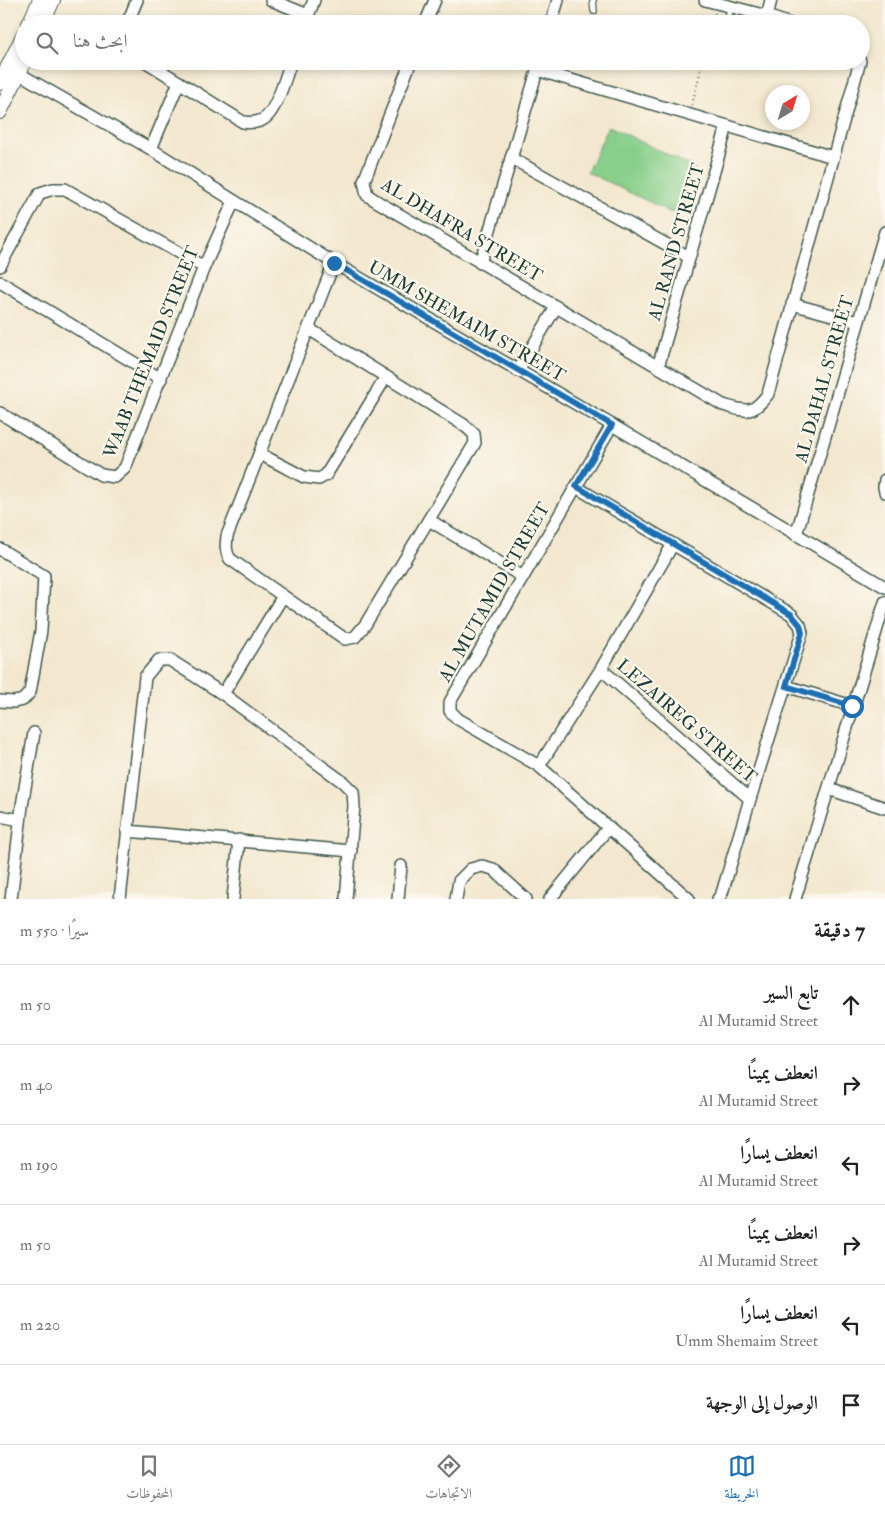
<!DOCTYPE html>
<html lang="ar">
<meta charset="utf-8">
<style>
:root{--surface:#fff;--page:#f2f2f2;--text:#222;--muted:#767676;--line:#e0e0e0;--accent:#1f6fb2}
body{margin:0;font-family:"IM FELL Double Pica",Amiri,serif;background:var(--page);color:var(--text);direction:rtl}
.compass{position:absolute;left:765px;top:85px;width:45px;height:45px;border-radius:50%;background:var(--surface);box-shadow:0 2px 8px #0003;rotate:38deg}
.stop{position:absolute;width:15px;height:15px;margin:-11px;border:4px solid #1f6fb2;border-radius:50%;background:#fff}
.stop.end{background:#1f6fb2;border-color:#fff;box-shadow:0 1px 5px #0008}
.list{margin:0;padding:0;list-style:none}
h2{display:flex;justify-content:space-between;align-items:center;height:65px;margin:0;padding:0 20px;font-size:21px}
h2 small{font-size:16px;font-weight:400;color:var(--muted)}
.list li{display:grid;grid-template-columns:32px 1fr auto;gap:15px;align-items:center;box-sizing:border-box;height:80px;padding:0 20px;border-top:1px solid var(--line)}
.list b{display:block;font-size:19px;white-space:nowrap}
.list p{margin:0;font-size:16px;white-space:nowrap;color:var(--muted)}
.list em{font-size:16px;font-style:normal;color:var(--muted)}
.icon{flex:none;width:28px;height:28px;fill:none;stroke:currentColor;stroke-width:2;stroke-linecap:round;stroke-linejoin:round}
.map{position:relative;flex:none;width:885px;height:899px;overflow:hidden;direction:ltr}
.search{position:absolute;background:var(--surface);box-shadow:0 2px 8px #0003;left:15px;right:15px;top:15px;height:55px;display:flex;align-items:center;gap:12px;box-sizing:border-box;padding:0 18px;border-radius:28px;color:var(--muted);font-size:19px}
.sheet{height:545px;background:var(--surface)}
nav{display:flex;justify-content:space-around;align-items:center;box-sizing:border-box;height:70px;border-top:1px solid var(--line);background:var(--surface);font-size:14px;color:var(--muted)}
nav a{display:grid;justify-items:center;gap:2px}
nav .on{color:var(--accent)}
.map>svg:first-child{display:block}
.pitch{fill:#88cf8b;stroke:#548660}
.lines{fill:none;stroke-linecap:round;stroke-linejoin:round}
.service-casing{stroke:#3f574b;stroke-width:8}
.minor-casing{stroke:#3f574b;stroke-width:14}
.tertiary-casing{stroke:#3f574b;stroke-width:16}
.path{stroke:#3f574b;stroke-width:2;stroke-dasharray:1 4;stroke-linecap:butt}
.service{stroke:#fff;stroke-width:5.5}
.minor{stroke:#fff;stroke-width:11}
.tertiary{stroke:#fff;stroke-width:14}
.route{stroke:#1f6fb2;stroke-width:6}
.labels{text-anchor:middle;stroke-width:4.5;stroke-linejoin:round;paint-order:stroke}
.street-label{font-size:18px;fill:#1f3d34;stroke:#fbf7ec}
</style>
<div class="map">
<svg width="885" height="899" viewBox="0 0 885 899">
<rect width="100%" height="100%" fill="#fbf7ec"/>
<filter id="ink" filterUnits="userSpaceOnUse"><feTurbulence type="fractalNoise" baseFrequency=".02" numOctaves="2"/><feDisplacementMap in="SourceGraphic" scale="10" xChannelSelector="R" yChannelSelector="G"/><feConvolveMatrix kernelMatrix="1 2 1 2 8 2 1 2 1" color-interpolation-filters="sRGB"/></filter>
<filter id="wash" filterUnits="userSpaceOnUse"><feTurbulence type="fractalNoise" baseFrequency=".0096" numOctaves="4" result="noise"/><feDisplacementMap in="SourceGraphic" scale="20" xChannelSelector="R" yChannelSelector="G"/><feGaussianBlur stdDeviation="1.12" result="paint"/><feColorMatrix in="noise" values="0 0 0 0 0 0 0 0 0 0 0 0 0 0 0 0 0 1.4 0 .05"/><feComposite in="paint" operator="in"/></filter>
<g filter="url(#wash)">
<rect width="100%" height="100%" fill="#f3e8cf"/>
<polygon class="pitch" points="609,126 695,168 672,213 587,172"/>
</g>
<g filter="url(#ink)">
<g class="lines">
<defs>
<g id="service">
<polyline points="593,0 594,11"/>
<polyline points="728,18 731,7"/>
<polyline points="726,24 727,23"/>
</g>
<g id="minor">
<polyline points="271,0 308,15"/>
<polyline points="705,0 767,16 790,24"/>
<polyline points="767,16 771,0"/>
<polyline points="127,24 137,0"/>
<polyline points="305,24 314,0"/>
<polyline points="425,24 435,0"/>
<polyline points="551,24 558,0"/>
<path d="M 145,61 L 243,122 C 250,123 256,123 262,120 C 276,114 286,76 291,61"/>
<path d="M 411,61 L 364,181 L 367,195 L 378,202 L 723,405 C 748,412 752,415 768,394 L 860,61"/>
<polyline points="11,69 151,149 334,263 612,425 885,587"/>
<polyline points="537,70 833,157"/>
<polyline points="151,149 179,82"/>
<polyline points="511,158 689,257"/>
<polyline points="480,263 540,61"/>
<polyline points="0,266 40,193 53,189 65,189 204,267"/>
<polyline points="0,282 161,379"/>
<polyline points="792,304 858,322"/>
<path d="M 309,329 L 464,425 L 474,434 L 475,443 L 365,625 L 355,637 L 345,639 L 230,559 C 225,551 226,545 227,536 L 334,263"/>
<polyline points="658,367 727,126"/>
<polyline points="518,371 556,307"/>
<polyline points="0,413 101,475 115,477 125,468 204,267 234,201"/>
<polyline points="612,425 450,702 450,711 458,719 539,766 689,899"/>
<polyline points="260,454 304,477 319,479 326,475 386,377"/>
<polyline points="885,480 884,487 885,492"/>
<polyline points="576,487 791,614 800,625 802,633 750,799 722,893 718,899"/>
<polyline points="429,520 523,577"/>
<polyline points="796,535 885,232"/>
<polyline points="0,549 44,576 41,631 30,692 23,700 14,702 0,701"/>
<polyline points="601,669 750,799"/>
<polyline points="786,686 852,706"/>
<polyline points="223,694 283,596"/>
<polyline points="539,766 601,669 673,544"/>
<polyline points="829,789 885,808"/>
<polyline points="0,816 20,820"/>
<polyline points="127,831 351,851"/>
<polyline points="11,899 22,806 34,733"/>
<polyline points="120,899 145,677 159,660 170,660 223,694 343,782 353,792 354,806 346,899"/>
<polyline points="233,899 239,840"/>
<polyline points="398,899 401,866"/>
<polyline points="456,899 459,881 471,869 482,866 493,869 526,899"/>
<polyline points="550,899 609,827"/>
<polyline points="795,899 885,602"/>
</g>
<g id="tertiary">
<polyline points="29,24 40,0"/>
<polyline points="42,24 53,0"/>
<polyline points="0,83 24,34"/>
<polyline points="0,112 25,61"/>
</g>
</defs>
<use href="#service" class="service-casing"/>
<use href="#minor" class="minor-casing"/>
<use href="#tertiary" class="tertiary-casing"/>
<g class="path">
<polyline points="713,24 715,13"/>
<polyline points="692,105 703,61"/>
</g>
<use href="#service" class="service"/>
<use href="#minor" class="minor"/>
<use href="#tertiary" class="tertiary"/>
</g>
</g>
<g class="lines" filter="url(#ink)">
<polyline class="route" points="334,263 612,425 576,486 791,614 800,625 802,633 786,686 852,706"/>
</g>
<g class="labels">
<g class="street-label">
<text transform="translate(462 230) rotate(31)" y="6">AL DHAFRA STREET</text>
<text transform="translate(676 242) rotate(-74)" y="6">AL RAND STREET</text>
<text transform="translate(467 321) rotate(30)" y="6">UMM SHEMAIM STREET</text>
<text transform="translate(151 352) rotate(-68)" y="6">WAAB THEMAID STREET</text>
<text transform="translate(824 379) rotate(-74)" y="6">AL DAHAL STREET</text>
<text transform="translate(494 592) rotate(-60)" y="6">AL MUTAMID STREET</text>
<text transform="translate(687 721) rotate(41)" y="6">LEZAIREG STREET</text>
</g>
</g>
</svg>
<svg class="compass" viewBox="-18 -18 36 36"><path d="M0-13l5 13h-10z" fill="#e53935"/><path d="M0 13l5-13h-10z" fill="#767676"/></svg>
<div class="stop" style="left:852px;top:706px"></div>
<div class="stop end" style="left:334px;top:263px"></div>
<div class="search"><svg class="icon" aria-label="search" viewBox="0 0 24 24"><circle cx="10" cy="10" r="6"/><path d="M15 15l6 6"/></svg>ابحث هنا</div>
</div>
<section class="sheet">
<h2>7 دقيقة<small>سيرًا · 550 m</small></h2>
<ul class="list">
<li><svg class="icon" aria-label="ahead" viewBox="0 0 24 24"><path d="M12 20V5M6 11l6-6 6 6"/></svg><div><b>تابع السير</b><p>Al Mutamid Street</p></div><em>50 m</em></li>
<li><svg class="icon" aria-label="right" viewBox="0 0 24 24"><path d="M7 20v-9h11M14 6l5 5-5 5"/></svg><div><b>انعطف يمينًا</b><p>Al Mutamid Street</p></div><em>40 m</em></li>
<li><svg class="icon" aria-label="left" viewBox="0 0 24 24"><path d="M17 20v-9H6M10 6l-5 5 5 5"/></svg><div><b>انعطف يسارًا</b><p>Al Mutamid Street</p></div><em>190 m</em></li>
<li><svg class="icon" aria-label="right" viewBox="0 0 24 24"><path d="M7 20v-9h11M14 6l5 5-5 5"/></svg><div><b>انعطف يمينًا</b><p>Al Mutamid Street</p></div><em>50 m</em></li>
<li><svg class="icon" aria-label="left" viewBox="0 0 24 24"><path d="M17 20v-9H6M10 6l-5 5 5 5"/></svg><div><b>انعطف يسارًا</b><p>Umm Shemaim Street</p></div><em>220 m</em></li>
<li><svg class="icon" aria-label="arrive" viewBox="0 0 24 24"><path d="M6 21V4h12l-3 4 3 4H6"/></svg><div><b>الوصول إلى الوجهة</b></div></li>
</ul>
</section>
<nav>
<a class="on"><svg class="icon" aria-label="map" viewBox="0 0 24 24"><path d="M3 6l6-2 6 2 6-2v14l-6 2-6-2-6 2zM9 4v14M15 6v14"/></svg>الخريطة</a>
<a><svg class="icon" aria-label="directions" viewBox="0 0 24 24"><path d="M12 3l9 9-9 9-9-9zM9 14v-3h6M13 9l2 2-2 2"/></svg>الاتجاهات</a>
<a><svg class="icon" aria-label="saved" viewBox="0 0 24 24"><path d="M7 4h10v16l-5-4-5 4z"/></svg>المحفوظات</a>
</nav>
